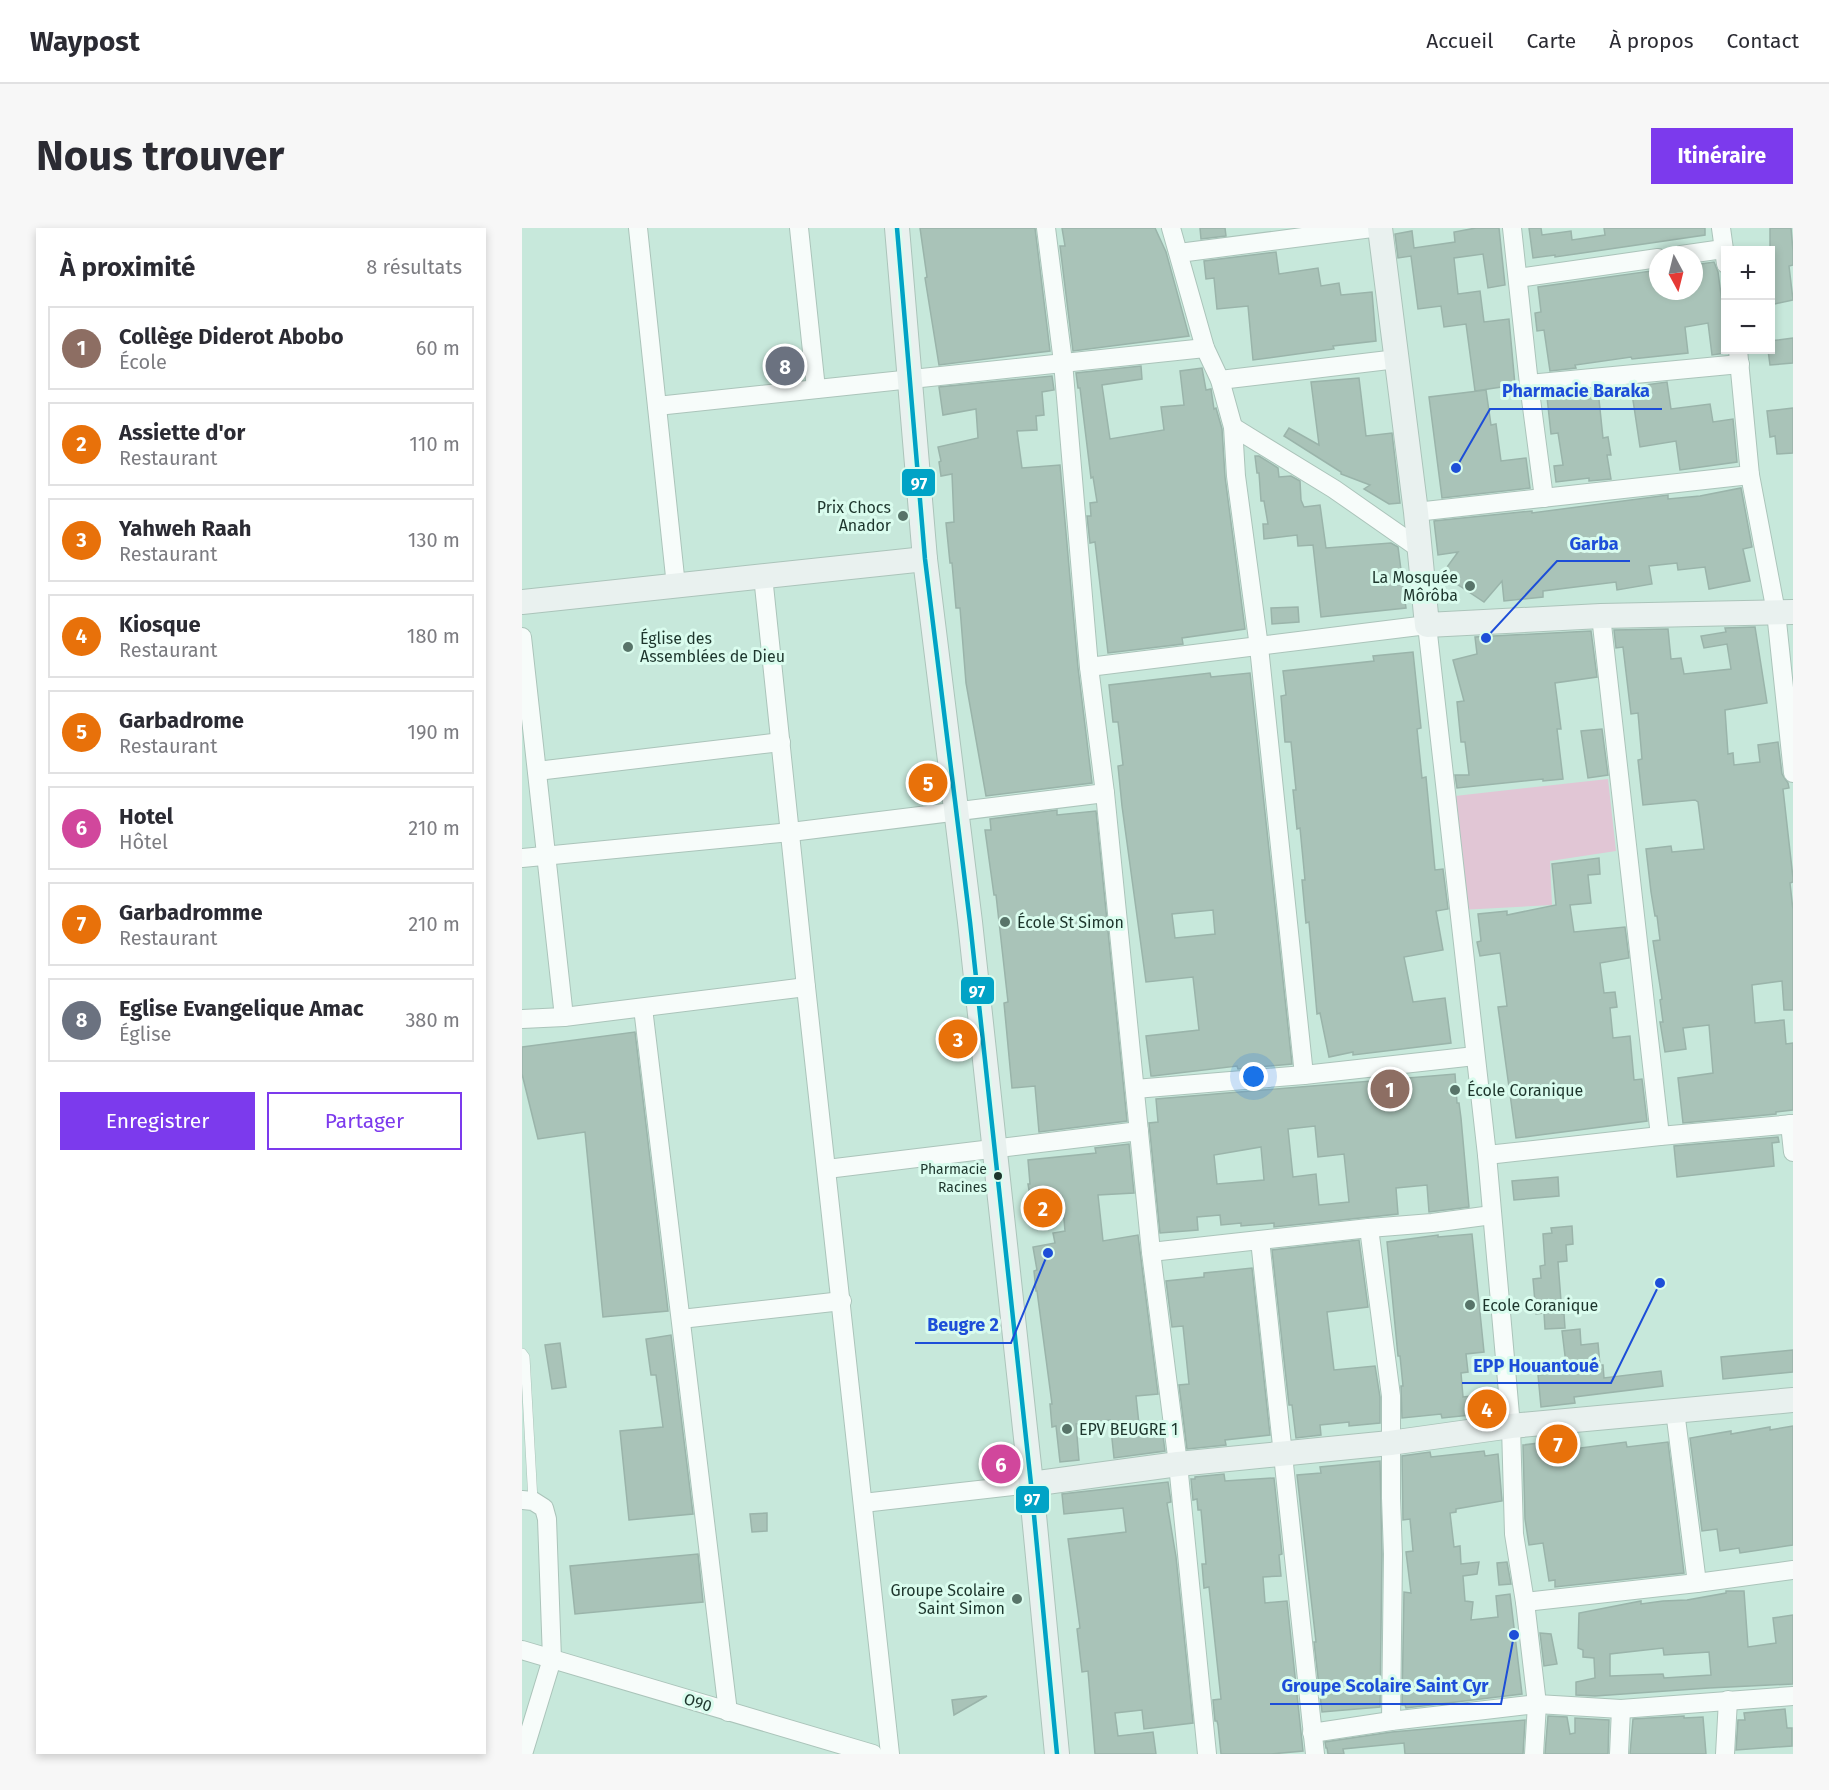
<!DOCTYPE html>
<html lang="fr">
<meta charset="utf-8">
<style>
:root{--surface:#fff;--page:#f7f7f7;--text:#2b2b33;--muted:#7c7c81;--line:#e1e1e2;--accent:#7c3aed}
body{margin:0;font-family:"Fira Sans",sans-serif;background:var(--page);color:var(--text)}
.controls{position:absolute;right:18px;top:18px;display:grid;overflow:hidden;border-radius:0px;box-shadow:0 3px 9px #0003}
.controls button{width:54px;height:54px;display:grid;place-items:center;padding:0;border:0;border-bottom:2px solid var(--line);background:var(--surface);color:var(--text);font:30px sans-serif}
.compass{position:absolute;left:1127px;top:18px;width:54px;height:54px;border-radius:50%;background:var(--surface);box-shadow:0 3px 9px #0003;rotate:173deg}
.you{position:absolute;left:732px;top:849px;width:21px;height:21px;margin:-15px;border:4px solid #fff;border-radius:50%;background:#1a73e8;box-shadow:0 0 0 9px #1a73e833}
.badge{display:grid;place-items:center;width:39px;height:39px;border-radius:50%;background:var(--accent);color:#fff;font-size:20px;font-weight:700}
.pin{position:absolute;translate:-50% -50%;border:3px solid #fff;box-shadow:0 2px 6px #0006}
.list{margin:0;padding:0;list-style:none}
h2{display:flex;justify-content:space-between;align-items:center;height:78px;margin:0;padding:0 24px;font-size:26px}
h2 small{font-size:20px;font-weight:400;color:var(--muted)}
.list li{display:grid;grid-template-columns:39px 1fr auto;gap:18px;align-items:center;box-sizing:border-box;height:84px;margin:0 12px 12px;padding:0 12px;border:2px solid var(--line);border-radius:0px}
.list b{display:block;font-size:22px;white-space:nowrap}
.list p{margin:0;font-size:20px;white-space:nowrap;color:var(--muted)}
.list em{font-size:20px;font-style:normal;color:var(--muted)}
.actions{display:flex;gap:12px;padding:18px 24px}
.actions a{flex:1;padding:14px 0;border:2px solid var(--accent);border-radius:0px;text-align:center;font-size:21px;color:var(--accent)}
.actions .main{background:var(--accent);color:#fff}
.map{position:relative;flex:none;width:1271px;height:1526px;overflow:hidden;border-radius:0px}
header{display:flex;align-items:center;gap:36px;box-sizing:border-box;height:84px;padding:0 30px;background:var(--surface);border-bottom:2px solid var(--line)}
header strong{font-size:28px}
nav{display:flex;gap:33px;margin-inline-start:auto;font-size:21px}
.intro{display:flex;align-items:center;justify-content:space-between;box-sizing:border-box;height:144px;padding:0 36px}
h1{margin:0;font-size:42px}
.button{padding:15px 27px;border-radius:0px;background:var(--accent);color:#fff;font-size:21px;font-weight:700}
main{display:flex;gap:36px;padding:0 36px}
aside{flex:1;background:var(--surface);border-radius:0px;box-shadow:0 3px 9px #0003}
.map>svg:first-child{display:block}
.green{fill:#e1c6d5}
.building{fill:#a9c3b8;stroke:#9ab4aa;stroke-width:1.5;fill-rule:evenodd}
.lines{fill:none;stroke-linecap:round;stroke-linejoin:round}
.lane-casing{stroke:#abc4ba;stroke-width:10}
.street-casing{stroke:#abc4ba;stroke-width:20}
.secondary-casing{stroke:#abc4ba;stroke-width:26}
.lane{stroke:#f7fcfa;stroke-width:9}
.street{stroke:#f7fcfa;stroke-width:18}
.secondary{stroke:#e9f1ef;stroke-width:24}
.bus-1-casing{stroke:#dafcee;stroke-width:9}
.bus-1{stroke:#01a3c6;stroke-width:4.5}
.poi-dot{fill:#587469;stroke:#dafcee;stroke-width:2}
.bus-dot{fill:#1d352c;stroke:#dafcee;stroke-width:2}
.labels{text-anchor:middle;stroke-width:6;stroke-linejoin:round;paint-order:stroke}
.bus-label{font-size:14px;fill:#1d352c;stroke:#dafcee;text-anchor:end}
.poi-label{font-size:16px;fill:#1d352c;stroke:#dafcee;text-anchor:start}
.street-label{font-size:16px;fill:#1d352c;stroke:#dafcee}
.leader{fill:none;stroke:#1d4ed8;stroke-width:2}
.callout-dot{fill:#1d4ed8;stroke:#dafcee;stroke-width:2}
.callout-label{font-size:18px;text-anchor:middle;font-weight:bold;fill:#1d4ed8;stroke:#dafcee;stroke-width:6;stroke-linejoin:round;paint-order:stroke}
.line-badge{stroke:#dafcee;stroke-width:2}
.badge-label{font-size:16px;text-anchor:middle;font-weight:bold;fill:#fff}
</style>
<header>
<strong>Waypost</strong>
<nav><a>Accueil</a><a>Carte</a><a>À propos</a><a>Contact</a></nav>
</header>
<div class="intro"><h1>Nous trouver</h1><a class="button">Itinéraire</a></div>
<main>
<aside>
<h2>À proximité<small>8 résultats</small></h2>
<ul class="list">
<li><span class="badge" style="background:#8d6e63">1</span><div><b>Collège Diderot Abobo</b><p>École</p></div><em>60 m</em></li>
<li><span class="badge" style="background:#e8710a">2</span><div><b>Assiette d'or</b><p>Restaurant</p></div><em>110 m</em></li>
<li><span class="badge" style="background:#e8710a">3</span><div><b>Yahweh Raah</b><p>Restaurant</p></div><em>130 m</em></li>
<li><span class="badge" style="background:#e8710a">4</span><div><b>Kiosque</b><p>Restaurant</p></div><em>180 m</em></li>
<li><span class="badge" style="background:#e8710a">5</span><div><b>Garbadrome</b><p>Restaurant</p></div><em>190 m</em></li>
<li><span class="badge" style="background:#d1479c">6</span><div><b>Hotel</b><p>Hôtel</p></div><em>210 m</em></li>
<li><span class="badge" style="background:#e8710a">7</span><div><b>Garbadromme</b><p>Restaurant</p></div><em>210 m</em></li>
<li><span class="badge" style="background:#6b7280">8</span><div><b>Eglise Evangelique Amac</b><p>Église</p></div><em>380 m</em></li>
</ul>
<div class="actions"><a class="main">Enregistrer</a><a>Partager</a></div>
</aside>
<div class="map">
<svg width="1271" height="1526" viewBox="0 0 1271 1526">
<rect width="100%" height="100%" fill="#c7e8db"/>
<polygon class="green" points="1086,551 1094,623 1028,633 1030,677 938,682 924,569"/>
<g class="building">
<polygon points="398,0 513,0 528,123 417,137 403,50 405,49"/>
<polygon points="540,0 633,0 644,24 667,108 551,123 538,18 543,18"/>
<polygon points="678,0 703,0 704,8 679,11"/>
<polygon points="954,0 977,0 983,57 966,60 961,26 932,30 936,66 958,63 962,94 987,91 993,157 953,163 944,96 922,99 919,78 896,81 889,28 876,30 873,6 890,3 892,20 933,14 932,4"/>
<polygon points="1007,0 1019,0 1020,7 1049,3 1050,12 1083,7 1082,0 1183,0 1183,7 1033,29 1033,27 1011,30"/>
<polygon points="1248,0 1269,0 1271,23 1271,37 1267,38 1271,72 1248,77"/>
<polygon points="754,24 757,46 796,40 799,58 817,55 819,67 850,64 854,113 811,118 812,121 731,132 726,78 695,81 692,50 684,51 682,33"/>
<polygon points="1192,34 1196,44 1201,82 1203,82 1203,125 1190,127 1186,95 1163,99 1166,125 1110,131 1109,129 1053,137 1054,140 1028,143 1022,102 1015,103 1013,85 1019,84 1016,59 1136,42 1136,63 1172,63 1172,37"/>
<polygon points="1271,110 1271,135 1248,137 1246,122 1248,122 1248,113"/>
<polygon points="619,138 620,151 580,157 588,211 642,202 639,179 662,177 658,143 680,140 684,162 689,161 692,181 694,180 700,201 703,249 723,401 660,410 661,416 586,425 573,314 568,315 565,288 569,288 568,275 575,274 571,249 569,250 558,160 556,160 554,145"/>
<polygon points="530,148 532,162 520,164 522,187 514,188 515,202 495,203 500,240 538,237 556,440 570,555 464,568 444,455 438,380 434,380 430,335 428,335 424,295 432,294 430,246 419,248 417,234 419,233 416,219 456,210 454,181 421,187 417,159"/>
<polygon points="837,150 844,208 870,205 878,275 867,276 842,261 848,257 819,246 819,244 762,208 767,200 797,217 789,154"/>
<polygon points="1145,154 1149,181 1188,176 1191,194 1211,191 1215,234 1158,242 1154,213 1118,219 1109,159"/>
<polygon points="964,162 969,197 974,196 979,233 1004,230 1008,260 920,270 907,169"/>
<polygon points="1076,162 1081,210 1086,209 1089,227 1085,227 1089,251 1067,253 1067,250 1034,254 1032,238 1041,237 1036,205 1029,206 1025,169"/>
<polygon points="1271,180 1271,225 1255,226 1253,208 1248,209 1245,183"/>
<polygon points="733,228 737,228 756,240 757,249 769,248 778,253 779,272 782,279 798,277 804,320 869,315 876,319 884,380 799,389 791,317 776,318 775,307 742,311 741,296 746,296 742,273 739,273 737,245 735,245"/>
<polygon points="1219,260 1230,319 1221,321 1228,353 1187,361 1183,339 1156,342 1155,335 1127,338 1130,356 1095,362 1094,354 1021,363 1021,369 982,373 980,353 962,374 920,346 936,324 916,327 912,293 1010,283 1010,285 1146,267 1146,271 1178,268"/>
<polygon points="776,379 777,394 750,396 749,380"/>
<polygon points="1233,399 1245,475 1203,482 1206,526 1211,525 1212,537 1238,534 1236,517 1256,514 1260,546 1266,555 1267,560 1261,561 1271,650 1271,654 1268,655 1271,682 1271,782 1262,782 1260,753 1230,757 1233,795 1262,792 1264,816 1271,815 1271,882 1254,884 1254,886 1161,895 1156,850 1191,845 1187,797 1161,800 1164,821 1143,824 1138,794 1141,794 1138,772 1140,771 1131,713 1138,712 1135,688 1133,688 1129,664 1124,621 1149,618 1150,624 1182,621 1176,574 1173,572 1121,577 1116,532 1120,531 1116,485 1109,486 1101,419 1094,420 1092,402 1146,401 1149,431 1159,430 1162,446 1209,441 1205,416 1182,420 1179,408 1204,404 1203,400"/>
<polygon points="1069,403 1075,449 1033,455 1039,501 1035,501 1041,551 1021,553 1021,551 935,560 933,547 947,547 943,514 939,514 935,474 942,473 931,432 955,426 953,409"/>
<polygon points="891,424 899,500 895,501 900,550 904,549 913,642 921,641 926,681 914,683 921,722 882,729 891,774 923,770 929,815 831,827 831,824 807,829 798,785 795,786 787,694 784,695 780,652 783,652 778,600 775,601 771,562 774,562 769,514 763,514 759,468 764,467 761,443 852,433 851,428"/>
<path d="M 688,445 L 689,449 L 728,445 L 770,836 L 716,841 L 715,838 L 631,848 L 629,848 L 624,808 L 677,802 L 671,749 L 624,754 L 600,578 L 596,538 L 601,537 L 596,494 L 591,494 L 587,457 ZM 691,682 L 693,706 L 653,710 L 650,686 Z"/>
<polygon points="1080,501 1086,547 1066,550 1059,503"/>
<polygon points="535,582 535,587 574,583 605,893 517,904 513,858 490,860 482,775 486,774 474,667 472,667 463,602 469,602 468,591"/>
<polygon points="1077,630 1078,646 1066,647 1069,675 1048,677 1052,704 1103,699 1107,730 1078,735 1082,765 1093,764 1095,779 1088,780 1091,810 1108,808 1112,852 1120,851 1125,893 994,910 976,779 985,778 978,725 958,728 955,714 959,713 956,686 985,683 985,687 1034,677 1030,636"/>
<polygon points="113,804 146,1083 81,1089 63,904 16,911 0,846 0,819"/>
<path d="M 933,846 L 935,875 L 937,875 L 939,890 L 947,979 L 907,984 L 905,957 L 874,960 L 876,986 L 752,999 L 752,995 L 719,998 L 719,995 L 699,997 L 698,987 L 675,989 L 676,1002 L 638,1005 L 627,895 L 636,894 L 634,871 ZM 793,898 L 796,929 L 822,926 L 827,974 L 797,977 L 794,946 L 771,949 L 766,901 ZM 739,919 L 742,952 L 695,956 L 692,927 Z"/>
<polygon points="1256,909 1257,914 1250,915 1252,938 1155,949 1152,918"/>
<polygon points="607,916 612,965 576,967 581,1013 616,1007 636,1166 614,1168 617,1196 639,1193 643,1223 592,1230 588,1192 554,1196 557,1232 538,1234 534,1198 530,1199 528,1176 530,1176 515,1063 514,1063 512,1043 515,1042 511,1019 533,1015 531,1005 543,1003 540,968 509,974 506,956 508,956 506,932 574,925 573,920"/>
<polygon points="1036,949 1037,968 992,972 990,953"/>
<polygon points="1050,998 1051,1016 1044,1017 1045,1033 1036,1034 1040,1086 1042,1086 1043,1100 1023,1101 1022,1085 1014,1086 1011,1051 1019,1050 1018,1038 1023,1037 1021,1006 1030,1005 1029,1000"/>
<polygon points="950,1006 962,1124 944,1126 946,1144 939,1145 941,1169 966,1166 968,1185 920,1190 919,1186 880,1190 879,1158 881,1158 878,1128 876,1128 865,1014 916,1007 916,1009"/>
<polygon points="837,1012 846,1079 805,1084 812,1142 853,1138 858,1169 858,1195 827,1198 827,1194 798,1197 799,1207 774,1210 770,1177 767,1177 750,1022"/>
<polygon points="730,1040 748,1207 703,1212 704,1217 665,1221 657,1157 667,1156 661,1098 650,1099 644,1053 682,1049 682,1045"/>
<polygon points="1058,1101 1059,1117 1076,1115 1078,1137 1081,1137 1082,1150 1139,1143 1141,1158 1052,1169 1053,1175 1019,1179 1016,1147 1045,1144 1040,1103"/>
<polygon points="149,1107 171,1286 107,1292 98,1203 141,1199 134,1147 129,1147 124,1111"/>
<polygon points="38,1115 44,1159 30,1161 23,1117"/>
<polygon points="1271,1122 1271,1144 1201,1151 1199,1129"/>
<polygon points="1271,1198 1271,1317 1218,1325 1217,1320 1198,1323 1195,1301 1180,1303 1168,1210 1209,1203 1209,1206 1248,1199 1248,1202"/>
<polygon points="1050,1211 1051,1221 1104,1214 1105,1219 1146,1214 1162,1345 1033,1359 1033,1352 1027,1353 1021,1315 1007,1317 1003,1291 1001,1217"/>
<polygon points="962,1223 963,1228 976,1226 980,1273 934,1281 934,1284 928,1285 932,1319 938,1318 939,1336 957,1334 955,1346 941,1348 943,1373 951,1374 949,1392 976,1389 974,1368 988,1366 1000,1466 884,1480 883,1477 880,1477 882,1364 889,1365 884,1324 891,1323 888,1291 881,1292 880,1228 908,1224 909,1229"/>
<polygon points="858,1233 860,1326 858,1479 800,1484 792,1414 794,1414 775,1247 799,1245 798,1239"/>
<polygon points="702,1246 703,1253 752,1250 760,1326 757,1327 759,1348 741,1349 743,1375 765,1373 781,1523 749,1526 699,1526 696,1497 695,1493 693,1493 691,1472 699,1471 687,1359 682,1360 680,1336 684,1336 679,1282 676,1282 675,1271 671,1272 669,1251 673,1251 673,1249"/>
<polygon points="646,1254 649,1274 645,1275 654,1329 671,1495 622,1501 620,1482 593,1485 596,1508 631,1504 634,1526 573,1526 566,1443 560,1444 555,1401 558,1400 546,1311 604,1304 601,1280 542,1286 540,1266"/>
<polygon points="245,1285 245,1303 230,1304 228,1286"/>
<polygon points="176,1326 181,1374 53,1386 48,1338"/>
<polygon points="985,1334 989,1356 977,1357 975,1335"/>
<path d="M 1204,1363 L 1222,1363 L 1226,1419 L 1254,1415 L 1251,1390 L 1271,1387 L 1271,1456 L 1187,1460 L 1073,1468 L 1054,1467 L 1054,1454 L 1073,1450 L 1072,1430 L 1061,1429 L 1061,1422 L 1056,1420 L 1057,1385 L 1119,1373 L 1119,1376 L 1141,1373 L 1165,1372 L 1204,1365 ZM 1141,1420 L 1142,1427 L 1187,1424 L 1189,1447 L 1142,1450 L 1141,1446 L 1088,1448 L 1088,1426 Z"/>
<polygon points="1018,1405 1029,1406 1035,1436 1022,1438"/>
<polygon points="465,1468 432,1487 430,1472"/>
<polygon points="1263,1481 1265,1500 1270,1500 1270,1518 1214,1522 1216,1492 1223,1492 1222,1485"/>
<polygon points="1026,1488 1045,1489 1048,1506 1053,1505 1053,1490 1087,1492 1086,1526 1023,1526"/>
<polygon points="1162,1488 1162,1490 1181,1489 1184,1526 1108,1526 1111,1491"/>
<polygon points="1003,1492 1001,1526 883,1526 882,1515 821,1521 822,1526 806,1526 805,1520 804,1520 803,1514 870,1504"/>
</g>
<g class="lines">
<defs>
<polyline id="lane" points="0,1125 3,1129 11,1273"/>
<g id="street">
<polyline points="116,0 154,358"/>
<polyline points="277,0 294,161"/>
<polyline points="524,0 541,134 567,439 583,565 629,1024 656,1236 685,1526"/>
<polyline points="649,0 683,120 698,152 711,199 714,248 737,419 782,847"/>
<polyline points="990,0 1007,156 1022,270"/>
<polyline points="1199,0 1204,36"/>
<polyline points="657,25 850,0"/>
<polyline points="1159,27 1201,21"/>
<polyline points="996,50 1136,30"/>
<polyline points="1216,122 1228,247 1254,384 1271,545"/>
<polyline points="698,152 875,131"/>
<polyline points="1007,156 1218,136"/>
<polyline points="135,178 683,120"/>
<polyline points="711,199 812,261 898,321"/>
<polyline points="894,284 1228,247"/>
<polyline points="241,348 284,759 368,1526"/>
<polyline points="1079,388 1138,908"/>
<polyline points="0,409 42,789"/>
<polyline points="567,439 905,397 965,927 989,1198 992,1306 1003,1374 1015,1476 1012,1526"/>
<polyline points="15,543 259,514"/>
<polyline points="0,630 269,604 583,565"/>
<polyline points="121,780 206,1484"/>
<polyline points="0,791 42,789 284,759"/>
<polyline points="613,861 782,847 953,828"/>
<polyline points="1268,896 1271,924"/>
<polyline points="965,927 1138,908 1271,896"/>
<polyline points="305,941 617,903"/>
<polyline points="847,1000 869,1168 869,1270 871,1326 869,1493"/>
<polyline points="738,1012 793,1526"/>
<polyline points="629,1024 847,1000 910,995 970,987"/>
<polyline points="159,1091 320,1073"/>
<polyline points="1153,1183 1175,1355"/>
<polyline points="0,1272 11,1273 22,1280 25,1291 30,1431 1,1526"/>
<polyline points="341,1275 509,1256"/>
<polyline points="1003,1374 1175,1355 1271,1342"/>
<polyline points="0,1422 351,1526"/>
<polyline points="790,1505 869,1493 1015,1476 1099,1481 1271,1468"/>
<polyline points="1097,1526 1099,1481"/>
<polyline points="1203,1526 1206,1472"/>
</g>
<g id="secondary">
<polyline points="375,0 403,331 448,694 509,1256 535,1526"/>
<polyline points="858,0 894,284 905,397 1079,388 1271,384"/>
<polyline points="0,374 403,331"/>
<polyline points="509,1256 656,1236 868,1215 989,1198 1271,1172"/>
</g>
</defs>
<use href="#lane" class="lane-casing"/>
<use href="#street" class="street-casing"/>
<use href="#secondary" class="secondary-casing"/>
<use href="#lane" class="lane"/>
<use href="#street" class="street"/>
<use href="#secondary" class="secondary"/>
<defs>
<polyline id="bus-1" points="375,0 403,331 448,694 509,1256 535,1526"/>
</defs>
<use href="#bus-1" class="bus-1-casing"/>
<use href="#bus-1" class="bus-1"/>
</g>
<g class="poi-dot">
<circle cx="381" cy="288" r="6"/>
<circle cx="948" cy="358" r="6"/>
<circle cx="106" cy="419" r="6"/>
<circle cx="483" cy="694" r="6"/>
<circle cx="933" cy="862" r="6"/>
<circle cx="948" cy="1077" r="6"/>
<circle cx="545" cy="1201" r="6"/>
<circle cx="495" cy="1371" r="6"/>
</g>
<circle class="bus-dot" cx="476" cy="948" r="5"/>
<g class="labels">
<g class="bus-label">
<text x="465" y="946">Pharmacie<tspan x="465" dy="18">Racines</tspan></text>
</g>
<g class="poi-label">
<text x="369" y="285" text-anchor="end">Prix Chocs<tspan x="369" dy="18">Anador</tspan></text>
<text x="936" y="355" text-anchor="end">La Mosquée<tspan x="936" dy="18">Môrôba</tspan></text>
<text x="118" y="416">Église des<tspan x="118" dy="18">Assemblées de Dieu</tspan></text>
<text x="495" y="700">École St Simon</text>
<text x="945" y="868">École Coranique</text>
<text x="960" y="1083">Ecole Coranique</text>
<text x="557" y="1207">EPV BEUGRE 1</text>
<text x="483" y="1368" text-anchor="end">Groupe Scolaire<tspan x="483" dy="18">Saint Simon</tspan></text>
</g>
<g class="street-label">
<text transform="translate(176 1474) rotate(17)" y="6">O90</text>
</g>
</g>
<path class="leader" d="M934 240L968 181H1140M964 410L1035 333H1108M526 1025L489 1115H393M1138 1055L1089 1155H940M992 1407L979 1476H748"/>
<g class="callout-dot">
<circle cx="934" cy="240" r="6"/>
<circle cx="964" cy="410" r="6"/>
<circle cx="526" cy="1025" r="6"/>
<circle cx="1138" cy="1055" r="6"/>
<circle cx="992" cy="1407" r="6"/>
</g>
<g class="callout-label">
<text x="1054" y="169">Pharmacie Baraka</text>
<text x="1072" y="322">Garba</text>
<text x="441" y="1103">Beugre 2</text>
<text x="1014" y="1144">EPP Houantoué</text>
<text x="863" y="1464">Groupe Scolaire Saint Cyr</text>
</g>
<g class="line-badge">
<rect x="379" y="240" width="35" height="29" rx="6" fill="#01a3c6"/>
<rect x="438" y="748" width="35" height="29" rx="6" fill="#01a3c6"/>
<rect x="493" y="1257" width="35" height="29" rx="6" fill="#01a3c6"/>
</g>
<g class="badge-label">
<text x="397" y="261">97</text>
<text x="455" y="769">97</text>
<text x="510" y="1277">97</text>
</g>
</svg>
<div class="controls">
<button>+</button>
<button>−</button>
</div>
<svg class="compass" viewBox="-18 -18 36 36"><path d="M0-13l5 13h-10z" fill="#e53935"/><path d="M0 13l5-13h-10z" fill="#7c7c81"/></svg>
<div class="you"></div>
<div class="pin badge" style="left:868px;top:861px;background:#8d6e63">1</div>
<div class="pin badge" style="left:521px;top:980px;background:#e8710a">2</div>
<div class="pin badge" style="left:436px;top:811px;background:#e8710a">3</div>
<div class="pin badge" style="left:965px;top:1181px;background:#e8710a">4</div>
<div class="pin badge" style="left:406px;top:555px;background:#e8710a">5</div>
<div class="pin badge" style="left:479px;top:1236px;background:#d1479c">6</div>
<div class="pin badge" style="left:1036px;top:1216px;background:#e8710a">7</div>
<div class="pin badge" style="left:263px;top:138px;background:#6b7280">8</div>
</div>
</main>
